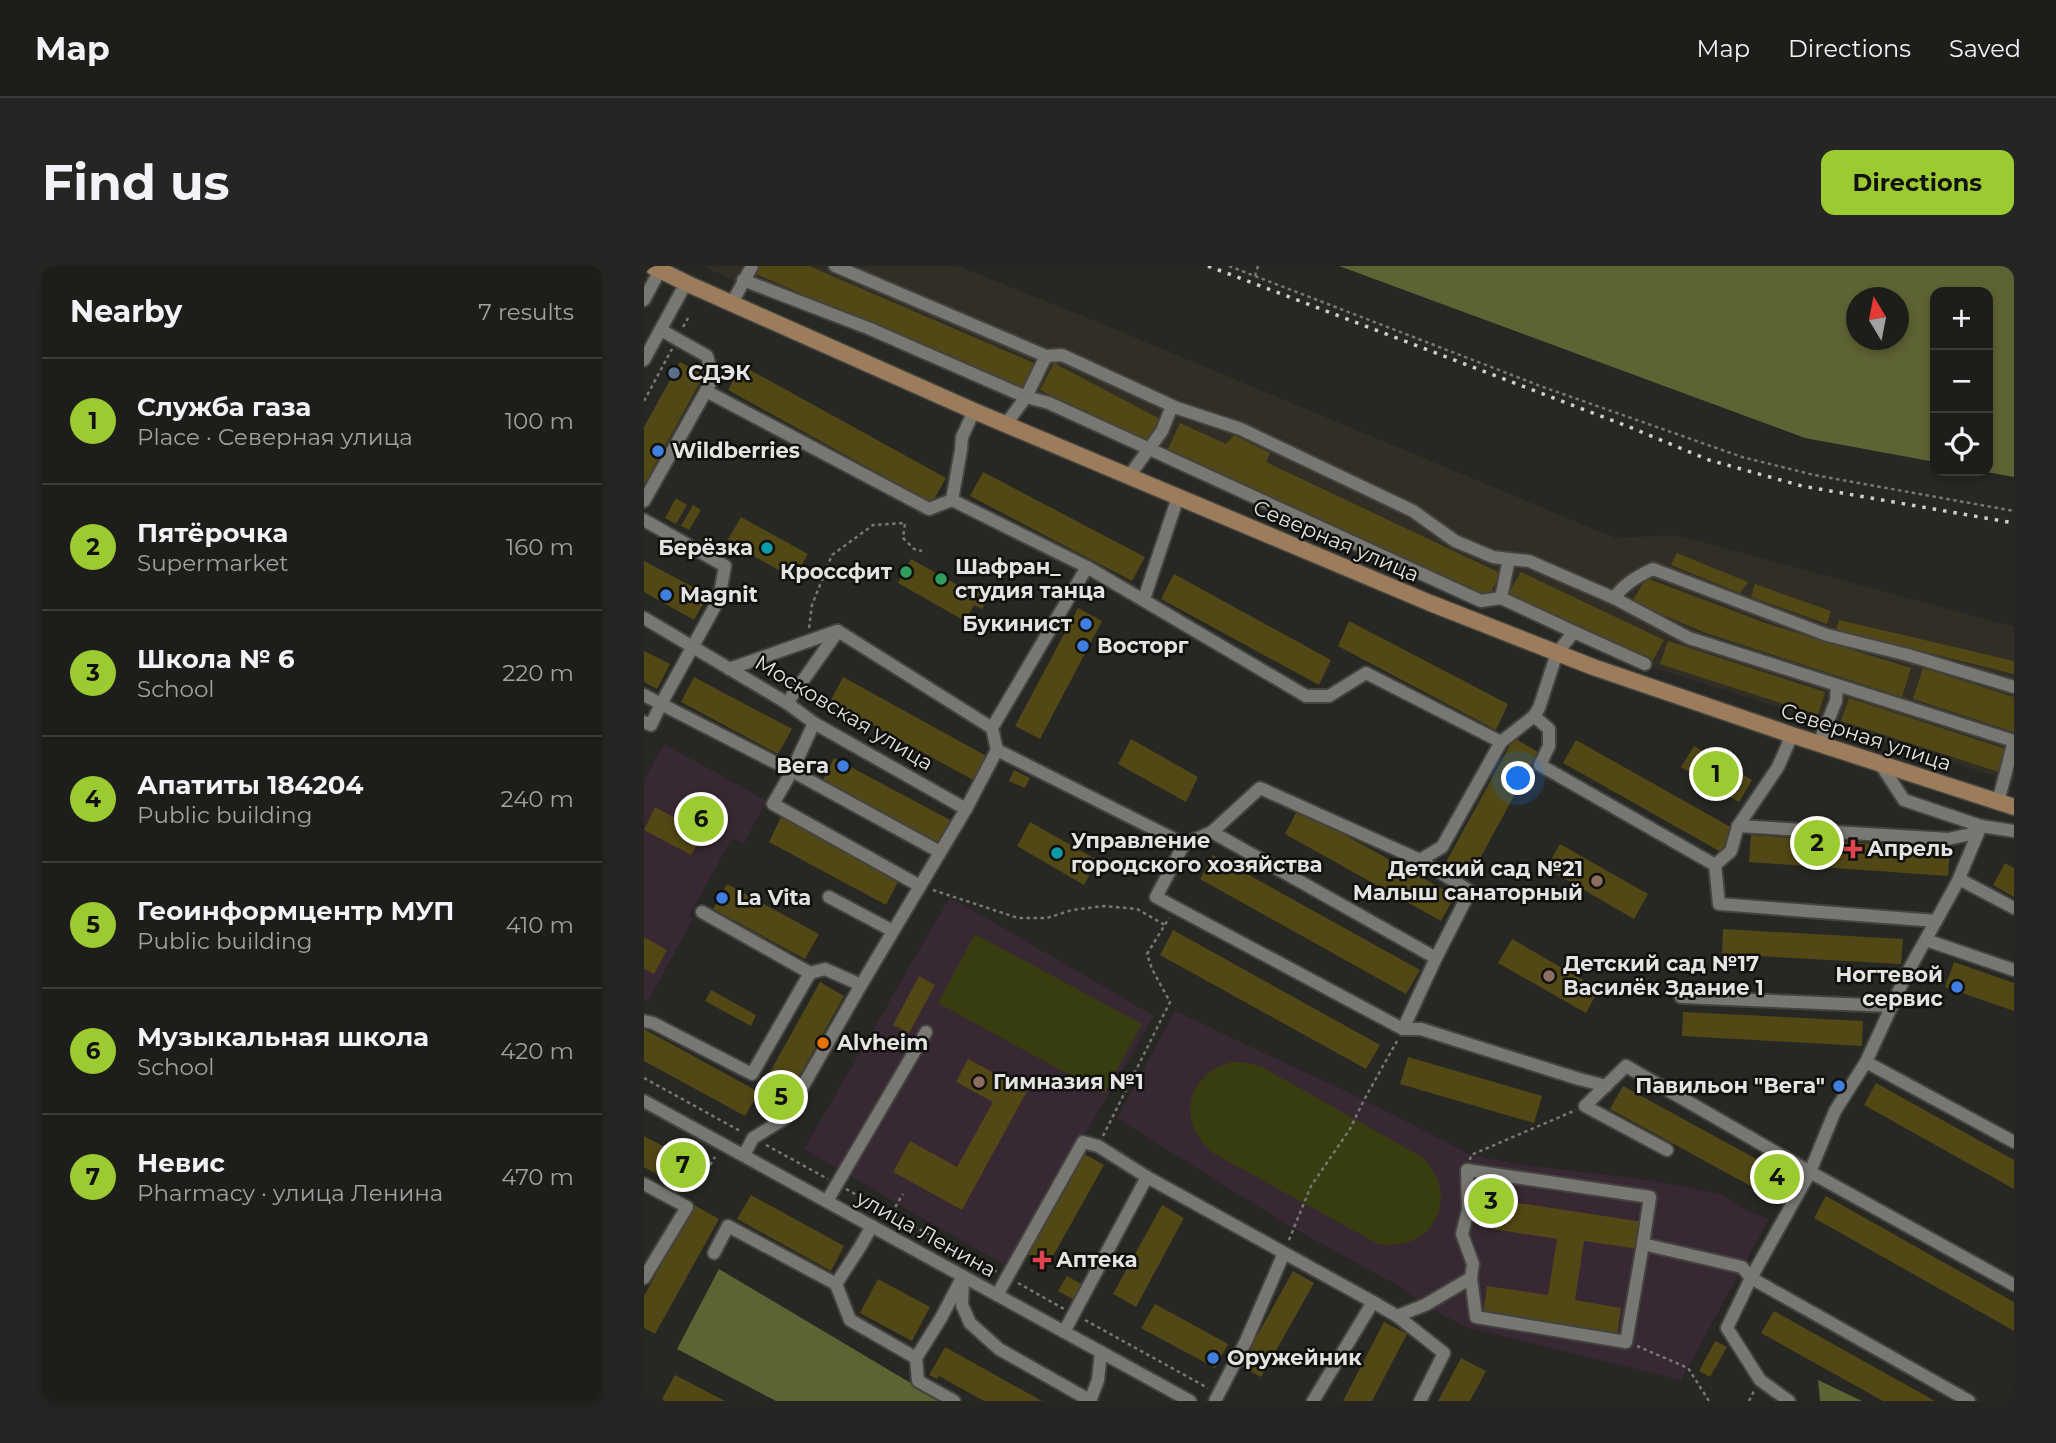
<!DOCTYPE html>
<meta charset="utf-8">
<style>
:root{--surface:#1d1d1a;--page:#252623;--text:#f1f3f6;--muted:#a0a2a2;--line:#3b3b39;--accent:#9cca31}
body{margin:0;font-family:Montserrat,sans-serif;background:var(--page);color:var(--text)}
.controls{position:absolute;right:21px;top:21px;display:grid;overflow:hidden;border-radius:14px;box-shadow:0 4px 10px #0003}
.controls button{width:63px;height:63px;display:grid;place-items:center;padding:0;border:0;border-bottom:2px solid var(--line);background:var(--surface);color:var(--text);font:35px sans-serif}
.compass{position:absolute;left:1202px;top:21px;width:63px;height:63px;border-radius:50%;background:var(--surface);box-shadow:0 4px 10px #0003;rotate:350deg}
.you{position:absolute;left:875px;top:513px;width:24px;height:24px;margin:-18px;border:5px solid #fff;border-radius:50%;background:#1a73e8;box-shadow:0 0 0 10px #1a73e833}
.badge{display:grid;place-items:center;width:46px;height:46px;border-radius:50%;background:var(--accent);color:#111;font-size:23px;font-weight:700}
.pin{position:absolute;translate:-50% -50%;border:4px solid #fff;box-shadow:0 2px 7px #0006}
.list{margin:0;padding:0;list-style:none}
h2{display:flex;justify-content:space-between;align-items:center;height:91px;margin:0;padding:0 28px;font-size:30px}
h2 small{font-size:23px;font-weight:400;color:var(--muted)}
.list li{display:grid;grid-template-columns:46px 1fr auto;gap:21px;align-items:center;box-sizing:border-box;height:126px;padding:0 28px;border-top:2px solid var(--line)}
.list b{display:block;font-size:26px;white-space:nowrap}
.list p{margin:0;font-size:23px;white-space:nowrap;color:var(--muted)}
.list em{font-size:23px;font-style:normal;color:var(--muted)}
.icon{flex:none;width:38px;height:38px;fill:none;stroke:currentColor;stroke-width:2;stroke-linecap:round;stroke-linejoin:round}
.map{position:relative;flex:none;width:1370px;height:1135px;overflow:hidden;border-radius:14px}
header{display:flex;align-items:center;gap:42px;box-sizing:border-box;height:98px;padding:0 35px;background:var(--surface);border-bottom:2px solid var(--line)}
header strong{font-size:33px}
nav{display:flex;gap:38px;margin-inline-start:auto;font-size:24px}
.intro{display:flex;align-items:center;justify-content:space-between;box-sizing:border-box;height:168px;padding:0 42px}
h1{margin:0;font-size:49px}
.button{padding:18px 32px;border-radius:14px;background:var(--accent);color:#111;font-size:24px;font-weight:700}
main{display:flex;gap:42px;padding:0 42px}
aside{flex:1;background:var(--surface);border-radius:14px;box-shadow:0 4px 10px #0003}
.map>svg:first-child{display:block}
.built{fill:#312f25}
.education{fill:#382833}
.green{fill:#383d0f}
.forest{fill:#5e6333;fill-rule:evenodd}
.building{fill:#524815}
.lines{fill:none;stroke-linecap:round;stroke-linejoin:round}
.minor-casing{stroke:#43433f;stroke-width:16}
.major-casing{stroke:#43433f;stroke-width:19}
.path{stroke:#777774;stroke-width:2.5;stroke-dasharray:3.5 3.5;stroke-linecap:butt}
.minor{stroke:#787772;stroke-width:12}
.major{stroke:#9d7c5b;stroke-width:16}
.rail{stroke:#cfcecc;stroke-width:3.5;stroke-dasharray:3.5 7;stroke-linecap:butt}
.service-dot{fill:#5c6f8a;stroke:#10100e;stroke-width:2.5}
.shop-dot{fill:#3f7fe0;stroke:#10100e;stroke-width:2.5}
.culture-dot{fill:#0f9aa8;stroke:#10100e;stroke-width:2.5}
.leisure-dot{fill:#2e9e5b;stroke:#10100e;stroke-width:2.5}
.health-dot{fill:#e0444e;stroke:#10100e;stroke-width:2.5}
.education-dot{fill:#8d6e63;stroke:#10100e;stroke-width:2.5}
.food-dot{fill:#e8710a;stroke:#10100e;stroke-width:2.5}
.labels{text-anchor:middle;stroke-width:5;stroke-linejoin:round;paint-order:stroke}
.poi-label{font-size:21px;font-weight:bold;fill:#e4e3e1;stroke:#10100e;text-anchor:start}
.street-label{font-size:21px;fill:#e4e3e1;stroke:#10100e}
</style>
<header>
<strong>Map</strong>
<nav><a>Map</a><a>Directions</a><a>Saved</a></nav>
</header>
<div class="intro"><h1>Find us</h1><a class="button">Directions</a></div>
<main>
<aside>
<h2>Nearby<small>7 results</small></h2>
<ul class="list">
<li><span class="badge">1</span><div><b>Служба газа</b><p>Place · Северная улица</p></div><em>100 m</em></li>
<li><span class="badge">2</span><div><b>Пятёрочка</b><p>Supermarket</p></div><em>160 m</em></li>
<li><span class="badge">3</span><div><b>Школа № 6</b><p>School</p></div><em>220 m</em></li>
<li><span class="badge">4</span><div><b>Апатиты 184204</b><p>Public building</p></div><em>240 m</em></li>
<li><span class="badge">5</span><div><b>Геоинформцентр МУП</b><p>Public building</p></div><em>410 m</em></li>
<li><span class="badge">6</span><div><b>Музыкальная школа</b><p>School</p></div><em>420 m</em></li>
<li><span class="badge">7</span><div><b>Невис</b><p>Pharmacy · улица Ленина</p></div><em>470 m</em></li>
</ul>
</aside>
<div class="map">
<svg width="1370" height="1135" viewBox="0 0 1370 1135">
<rect width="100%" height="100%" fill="#272723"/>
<polygon class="built" points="58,0 314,0 449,54 971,272 1032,269 1370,361 1370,516 998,398"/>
<g class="education">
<polygon points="20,478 123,535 99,578 88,572 45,650 49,653 4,735 0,733 0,514"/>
<polygon points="306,631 510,750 363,1001 160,883"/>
<polygon points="531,745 720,834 827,889 879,899 1012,915 1077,928 1099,943 1125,953 1037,1114 822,1061 781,1039 753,1019 649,962 473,852"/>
</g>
<g class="green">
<polygon points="331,668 498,758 460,828 294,737"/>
<path d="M 588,796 L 599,796 L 618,801 L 778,891 C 818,930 790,987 734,978 L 569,887 C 532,857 541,808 588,796 Z"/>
</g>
<g class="forest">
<path d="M 695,0 L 1370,0 L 1370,211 L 1337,205 L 1344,205 L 1344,26 L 1291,26 L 1291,196 L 1161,172 ZM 1212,32 L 1254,32 L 1254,74 L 1212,74 Z"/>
<polygon points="75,1003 297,1135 132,1135 33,1083"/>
<polygon points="1174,1114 1218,1135 1176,1135"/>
</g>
<g class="building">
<polygon points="116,0 165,0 392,98 380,125 112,8"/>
<polygon points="36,96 60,109 0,219 0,161"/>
<polygon points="410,97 516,153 504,177 396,124"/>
<polygon points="97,99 302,212 288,237 84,124"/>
<polygon points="536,157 582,178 590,169 626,187 622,196 856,307 845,331 524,183"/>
<polygon points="339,206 501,291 488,315 326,230"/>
<polygon points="32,232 43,239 32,258 21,252"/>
<polygon points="49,239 57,244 45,264 37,260"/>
<polygon points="97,251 164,288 150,313 83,275"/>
<polygon points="1033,287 1104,316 1096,327 1027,299"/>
<polygon points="267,293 330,328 336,318 348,325 338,343 330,339 321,355 254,317"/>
<polygon points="0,295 64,329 50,354 0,326"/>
<polygon points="877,306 1020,374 1007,397 864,328"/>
<polygon points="530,308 687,394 675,419 517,333"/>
<polygon points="1002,312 1124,358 1267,402 1258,431 1062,367 988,336"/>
<polygon points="1111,318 1187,345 1183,358 1107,331"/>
<polygon points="434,342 458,355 396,473 371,460"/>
<polygon points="1195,354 1370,395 1370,408 1192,364"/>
<polygon points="705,355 864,438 852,464 694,380"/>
<polygon points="1024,375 1181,426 1174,449 1016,398"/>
<polygon points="0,385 26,398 13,423 0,416"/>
<polygon points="1279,402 1370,431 1370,466 1269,433"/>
<polygon points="50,411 148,463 134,488 37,436"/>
<polygon points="199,411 346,492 333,516 186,436"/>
<polygon points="1205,432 1362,483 1355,506 1197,455"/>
<polygon points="870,472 894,486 827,609 802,596"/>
<polygon points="487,473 554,511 542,536 474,498"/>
<polygon points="932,474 1090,563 1077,586 919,497"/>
<polygon points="1050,480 1108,514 1095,536 1037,501"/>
<polygon points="190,492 308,555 295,580 178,516"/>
<polygon points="370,504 386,512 381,522 365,515"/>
<polygon points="11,541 59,567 47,589 0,564"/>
<polygon points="654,543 811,630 797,655 641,568"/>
<polygon points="137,551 255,614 242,639 125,576"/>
<polygon points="386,556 453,594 440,619 373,580"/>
<polygon points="1107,569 1306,583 1304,610 1105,596"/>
<polygon points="916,578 1004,628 990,653 902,602"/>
<polygon points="569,589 776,704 762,728 556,613"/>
<polygon points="1361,597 1370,602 1370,631 1349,619"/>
<polygon points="83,618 175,668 161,693 69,643"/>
<polygon points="1079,663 1259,673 1257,698 1078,688"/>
<polygon points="529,664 736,779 722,803 516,689"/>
<polygon points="0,671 23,684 10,708 0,703"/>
<polygon points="868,673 955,723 942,747 854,697"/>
<polygon points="1310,696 1370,717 1370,745 1301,721"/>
<polygon points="275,710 291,719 265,767 249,759"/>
<polygon points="176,716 200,730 136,845 112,831 101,850 0,795 0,763 115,826"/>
<polygon points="67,724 112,749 107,760 61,735"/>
<polygon points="1039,746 1219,755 1218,780 1038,770"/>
<polygon points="764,791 898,830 890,857 756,818"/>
<polygon points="324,793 383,825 318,944 249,906 266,875 313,901 349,836 312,816"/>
<polygon points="1232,817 1370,894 1370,923 1220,839"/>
<polygon points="979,820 1145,911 1132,934 966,843"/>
<polygon points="0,870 52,898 40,923 0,901"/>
<polygon points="435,885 460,899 404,999 379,986"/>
<polygon points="107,929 200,980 187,1005 93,953"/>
<polygon points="1182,930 1370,1036 1370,1065 1170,952"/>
<polygon points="848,933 999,956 995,983 940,975 931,1034 977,1042 973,1069 839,1048 843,1020 904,1029 913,973 843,962"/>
<polygon points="50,939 75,953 11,1068 0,1062 0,1030"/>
<polygon points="518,939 540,952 492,1041 469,1028"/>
<polygon points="649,1005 670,1017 617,1111 596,1100"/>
<polygon points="423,1010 439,1019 430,1034 414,1025"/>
<polygon points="234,1013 286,1041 268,1075 216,1047"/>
<polygon points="511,1038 584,1078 571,1102 497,1062"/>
<polygon points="1130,1045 1291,1135 1239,1135 1117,1067"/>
<polygon points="740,1056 763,1068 728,1135 699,1135"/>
<polygon points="1071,1075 1083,1081 1066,1111 1055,1105"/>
<polygon points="301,1081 398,1135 340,1135 295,1110 293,1113 285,1109"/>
<polygon points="817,1092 842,1105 826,1135 794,1135"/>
<polygon points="31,1109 81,1135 21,1135 18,1133"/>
</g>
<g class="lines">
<defs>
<g id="minor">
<polyline points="191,0 402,90 382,131 362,158"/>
<polyline points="99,14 224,62 382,131 405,137 837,335 857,332 930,366 913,387 895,442 890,450 905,463 905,480 896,499 1071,599 1075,638 1292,655"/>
<polyline points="0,34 16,4 15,0"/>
<polyline points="88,37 108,0"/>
<polyline points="17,64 63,90 69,112 62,125"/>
<polyline points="402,90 418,89 533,142 597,163 769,245 811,275 849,291 865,293"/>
<polyline points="0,94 42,17"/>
<polyline points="485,210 518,165 528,140"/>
<polyline points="308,234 443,301"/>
<polyline points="0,235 62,125 285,243 308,234 317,184 318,171 330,145"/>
<polyline points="0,254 81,300 75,333 17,438 0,429"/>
<polyline points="857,332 865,293 885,295 970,332"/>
<polyline points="500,333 534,231"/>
<polyline points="0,352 143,437 170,457 322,543"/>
<polyline points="930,366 1001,398"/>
<polyline points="85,403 193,365"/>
<path d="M 1370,421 L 1264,389 L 1183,369 L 1009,303 C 993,310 980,318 970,332 L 1045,372 L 1370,475"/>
<polyline points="143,437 194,365 348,462"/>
<polyline points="0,456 7,459 17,438 148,505 129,538 276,620"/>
<polyline points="170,457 148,505 296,586"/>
<polyline points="1175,477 1192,435 1193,420"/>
<polyline points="353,484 540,578 512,631 759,763 777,763 935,813 962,820"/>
<polyline points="353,484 348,462 443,301 662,430 685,430 722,407 857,476 890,450"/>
<polyline points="1235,496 1260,534 1337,560 1313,617 1262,709 1222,796 1191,845 1166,906 1107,1012 1325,1135"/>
<polyline points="1354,536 1370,475"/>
<polyline points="1094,560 1304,573 1327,568 1337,560 1370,565"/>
<polyline points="568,566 616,522 776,594 798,581 857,476"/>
<polyline points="540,578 568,566 792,692 759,763"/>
<polyline points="776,594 826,625 792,692"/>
<polyline points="1071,599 1087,585 1094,560 1134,501 1148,469"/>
<polyline points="1315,613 1370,642"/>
<polyline points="185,631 249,665"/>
<polyline points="58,646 166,707"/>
<polyline points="1282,674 1370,704"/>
<polyline points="1037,731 1248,740"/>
<polyline points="0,755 9,757 108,808 166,707 181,703 217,719"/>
<polyline points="1222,796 1370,876"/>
<polyline points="0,835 546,1135"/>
<polyline points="1023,884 941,840 982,800 1166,906 1370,1019"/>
<polyline points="100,889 109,872 140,853 217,719 322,543 353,484"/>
<polyline points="0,918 43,941 0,1012"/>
<polyline points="183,935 282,766"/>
<polyline points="70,987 84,960 192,1018 216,981 228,960"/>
<polyline points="827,1012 832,1051 982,1076 999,978"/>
<polyline points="319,1014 318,1039 326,1057 355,1083 447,1135"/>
<polyline points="192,1018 206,1054 272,1092 297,1052 319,1010"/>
<polyline points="353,1029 439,876 454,880 503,911"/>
<polyline points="753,1050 781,1039 827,1012 829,998 818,968 824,944 823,904 1006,931 999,978 1098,1001 1107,1012 1083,1062 1116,1114 1145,1135"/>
<polyline points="420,1066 503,911 729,1036"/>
<polyline points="272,1092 274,1115 310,1135"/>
<polyline points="446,1135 454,1114 457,1086"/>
<polyline points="571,1135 602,1075 640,987"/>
<polyline points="669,1135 729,1036 753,1050 800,1087 776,1135"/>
</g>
<polyline id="major" points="8,0 42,17 330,145 786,337 949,401 1148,469 1370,541"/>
</defs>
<use href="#minor" class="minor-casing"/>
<use href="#major" class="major-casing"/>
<g class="path">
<polyline points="585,0 899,121 1098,191 1170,209 1370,245"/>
<polyline points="611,10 614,0"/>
<polyline points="39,61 44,52"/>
<polyline points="0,135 28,83"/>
<polyline points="165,362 168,339 188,289 229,259 261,257 259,272 270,283 278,285"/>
<polyline points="289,624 374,652 403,652 428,644 460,640 493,643 521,659"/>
<polyline points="0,812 98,866"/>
<polyline points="459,870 526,736 508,703 503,688 525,652"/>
<polyline points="122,879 184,913"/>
<polyline points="826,894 827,889 932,844"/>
<polyline points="66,899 71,891"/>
<polyline points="202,923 353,1006"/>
<polyline points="244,953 259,928"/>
<polyline points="645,974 667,920 706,863 720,834 753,775"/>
<polyline points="374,1017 420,1043"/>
<polyline points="441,1054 564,1122"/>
<polyline points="993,1080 1044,1102 1065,1135"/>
<polyline points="1105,1135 1111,1123"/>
</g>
<use href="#minor" class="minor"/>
<use href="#major" class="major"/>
<polyline class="rail" points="564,0 983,160 1065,194 1158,220 1370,257"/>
</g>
<circle class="service-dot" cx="30" cy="107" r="7"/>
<g class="shop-dot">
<circle cx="14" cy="185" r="7"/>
<circle cx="22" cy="329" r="7"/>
<circle cx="442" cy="358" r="7"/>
<circle cx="439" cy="380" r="7"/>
<circle cx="199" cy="500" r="7"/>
<circle cx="78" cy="632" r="7"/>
<circle cx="1313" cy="721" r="7"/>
<circle cx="1195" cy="820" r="7"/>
<circle cx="569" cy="1092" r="7"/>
</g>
<g class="culture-dot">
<circle cx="123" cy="282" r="7"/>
<circle cx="413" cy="587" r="7"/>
</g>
<g class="leisure-dot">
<circle cx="262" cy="306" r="7"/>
<circle cx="297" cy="313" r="7"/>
</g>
<g class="health-dot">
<path d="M1205.5 572.5h7v7h7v7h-7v7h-7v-7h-7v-7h7z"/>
<path d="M394.5 983.5h7v7h7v7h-7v7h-7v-7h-7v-7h7z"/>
</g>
<g class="education-dot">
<circle cx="953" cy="615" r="7"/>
<circle cx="905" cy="710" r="7"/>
<circle cx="335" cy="816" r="7"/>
</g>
<circle class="food-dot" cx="179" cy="777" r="7"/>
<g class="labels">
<g class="poi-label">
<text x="44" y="114">СДЭК</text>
<text x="28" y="192">Wildberries</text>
<text x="109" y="289" text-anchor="end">Берёзка</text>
<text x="311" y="308">Шафран_<tspan x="311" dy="24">студия танца</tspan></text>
<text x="248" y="313" text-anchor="end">Кроссфит</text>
<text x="36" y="336">Magnit</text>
<text x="428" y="365" text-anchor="end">Букинист</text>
<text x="453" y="387">Восторг</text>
<text x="185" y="507" text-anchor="end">Вега</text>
<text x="427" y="582">Управление<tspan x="427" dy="24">городского хозяйства</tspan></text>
<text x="1223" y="590">Апрель</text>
<text x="939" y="610" text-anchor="end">Детский сад №21<tspan x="939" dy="24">Малыш санаторный</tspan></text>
<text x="92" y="639">La Vita</text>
<text x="919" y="705">Детский сад №17<tspan x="919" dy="24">Василёк Здание 1</tspan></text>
<text x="1299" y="716" text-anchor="end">Ногтевой<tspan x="1299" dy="24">сервис</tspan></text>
<text x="193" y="784">Alvheim</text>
<text x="349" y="823">Гимназия №1</text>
<text x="1181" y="827" text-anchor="end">Павильон "Вега"</text>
<text x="412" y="1001">Аптека</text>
<text x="583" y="1099">Оружейник</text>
</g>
<g class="street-label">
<text transform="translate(692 275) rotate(23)" y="7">Северная улица</text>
<text transform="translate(200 447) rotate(31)" y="7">Московская улица</text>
<text transform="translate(1222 471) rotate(18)" y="7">Северная улица</text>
<text transform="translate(282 968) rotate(29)" y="7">улица Ленина</text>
</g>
</g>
</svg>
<div class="controls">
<button>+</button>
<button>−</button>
<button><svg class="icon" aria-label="locate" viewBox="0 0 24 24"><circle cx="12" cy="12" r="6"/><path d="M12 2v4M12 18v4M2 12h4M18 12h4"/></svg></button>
</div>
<svg class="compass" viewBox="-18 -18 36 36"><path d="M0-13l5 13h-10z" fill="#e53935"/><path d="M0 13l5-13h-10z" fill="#a0a2a2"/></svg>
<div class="you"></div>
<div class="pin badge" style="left:1072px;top:508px">1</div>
<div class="pin badge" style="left:1173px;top:577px">2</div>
<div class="pin badge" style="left:847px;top:935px">3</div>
<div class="pin badge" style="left:1133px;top:911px">4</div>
<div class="pin badge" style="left:137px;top:831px">5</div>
<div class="pin badge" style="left:57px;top:553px">6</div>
<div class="pin badge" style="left:39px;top:899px">7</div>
</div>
</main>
